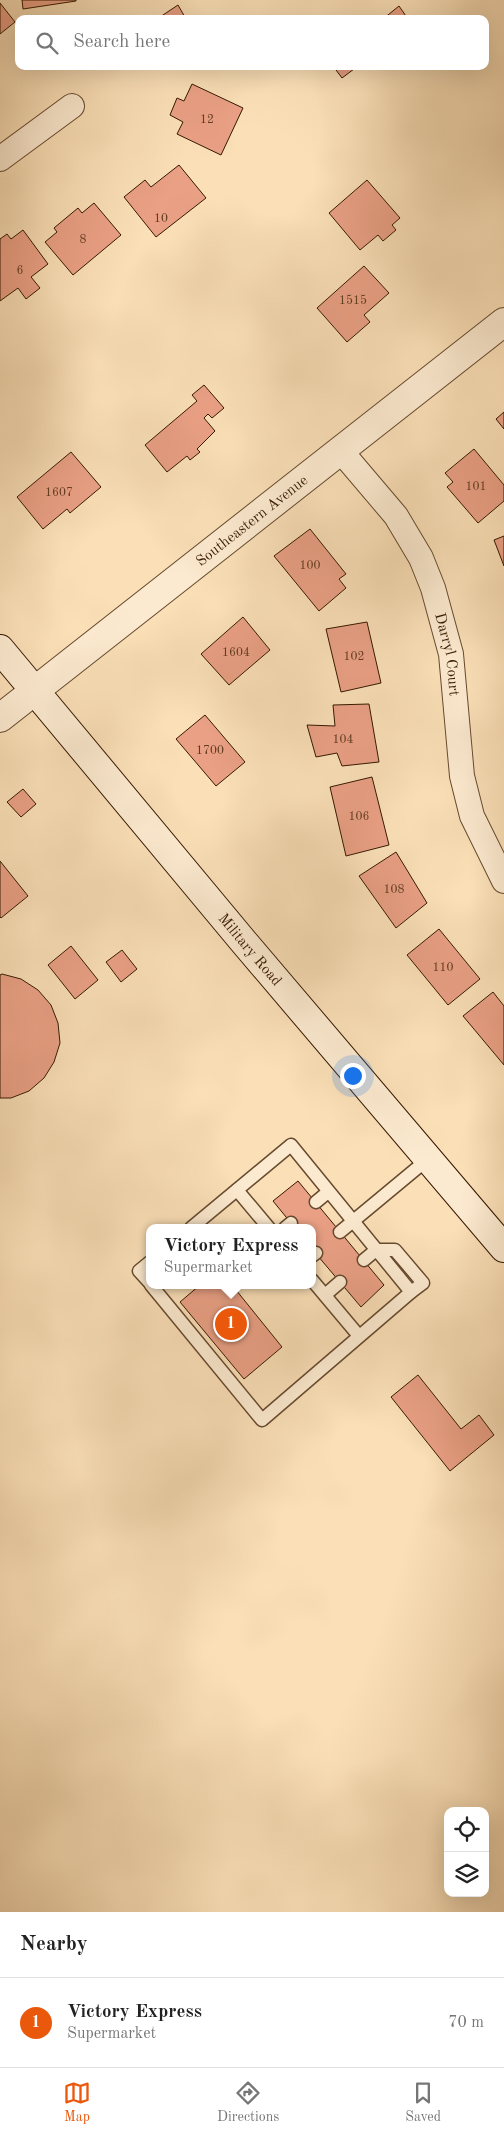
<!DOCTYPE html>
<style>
:root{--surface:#fff;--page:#f2f2f2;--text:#222;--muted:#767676;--line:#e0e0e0;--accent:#ea580c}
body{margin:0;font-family:"Old Standard TT",serif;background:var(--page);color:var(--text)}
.controls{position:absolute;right:15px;bottom:15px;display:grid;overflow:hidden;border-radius:10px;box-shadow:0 5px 20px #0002}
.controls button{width:45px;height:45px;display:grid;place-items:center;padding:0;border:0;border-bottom:1px solid var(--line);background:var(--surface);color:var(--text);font:25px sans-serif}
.you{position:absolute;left:352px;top:1075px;width:18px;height:18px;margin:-12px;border:4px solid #fff;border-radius:50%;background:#1a73e8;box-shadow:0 0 0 8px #1a73e833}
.badge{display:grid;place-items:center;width:32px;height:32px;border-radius:50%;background:var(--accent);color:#fff;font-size:16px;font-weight:700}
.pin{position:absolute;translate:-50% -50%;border:2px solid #fff;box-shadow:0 1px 5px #0006}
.popup{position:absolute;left:146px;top:1224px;width:170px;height:65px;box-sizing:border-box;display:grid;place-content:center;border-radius:10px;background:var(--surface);filter:drop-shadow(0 1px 4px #0005);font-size:16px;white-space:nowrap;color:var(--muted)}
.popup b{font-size:19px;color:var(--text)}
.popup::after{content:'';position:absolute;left:50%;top:100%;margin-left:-10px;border:10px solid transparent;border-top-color:var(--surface)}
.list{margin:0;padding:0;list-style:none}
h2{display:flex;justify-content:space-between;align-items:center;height:65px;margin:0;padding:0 20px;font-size:21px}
h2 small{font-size:16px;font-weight:400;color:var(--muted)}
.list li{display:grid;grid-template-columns:32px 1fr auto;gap:15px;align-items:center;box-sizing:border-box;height:90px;padding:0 20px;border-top:1px solid var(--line)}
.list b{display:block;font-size:19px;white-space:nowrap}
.list p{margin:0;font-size:16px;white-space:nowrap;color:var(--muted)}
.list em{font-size:16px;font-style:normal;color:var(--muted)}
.icon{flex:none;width:28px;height:28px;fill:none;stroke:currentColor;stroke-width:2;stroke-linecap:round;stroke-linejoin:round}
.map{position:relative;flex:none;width:504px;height:1912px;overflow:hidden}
.search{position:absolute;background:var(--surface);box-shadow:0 5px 20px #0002;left:15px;right:15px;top:15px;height:55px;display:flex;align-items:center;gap:12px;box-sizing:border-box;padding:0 18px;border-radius:10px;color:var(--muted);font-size:19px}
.sheet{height:155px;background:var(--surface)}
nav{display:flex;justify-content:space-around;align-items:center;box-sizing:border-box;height:70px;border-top:1px solid var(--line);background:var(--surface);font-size:14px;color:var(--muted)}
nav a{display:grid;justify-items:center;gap:2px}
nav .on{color:var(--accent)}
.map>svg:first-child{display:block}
.building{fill:#eaa085;stroke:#351900}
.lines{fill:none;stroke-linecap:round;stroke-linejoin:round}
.service-casing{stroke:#664a2e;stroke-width:15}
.minor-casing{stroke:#664a2e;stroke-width:26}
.tertiary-casing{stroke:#664a2e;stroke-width:30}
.secondary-casing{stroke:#351900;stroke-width:30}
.service{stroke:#fcead0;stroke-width:12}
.minor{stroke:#fcead0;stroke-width:24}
.tertiary{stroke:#fcead0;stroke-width:28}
.secondary{stroke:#fcead0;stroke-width:28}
.labels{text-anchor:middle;stroke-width:4;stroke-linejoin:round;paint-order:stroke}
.number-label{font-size:12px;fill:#623b21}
.street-label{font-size:15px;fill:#351900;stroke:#fcead0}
</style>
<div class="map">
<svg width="504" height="1912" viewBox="0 0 504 1912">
<rect width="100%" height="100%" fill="#fadfb7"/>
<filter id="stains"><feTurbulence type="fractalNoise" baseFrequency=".004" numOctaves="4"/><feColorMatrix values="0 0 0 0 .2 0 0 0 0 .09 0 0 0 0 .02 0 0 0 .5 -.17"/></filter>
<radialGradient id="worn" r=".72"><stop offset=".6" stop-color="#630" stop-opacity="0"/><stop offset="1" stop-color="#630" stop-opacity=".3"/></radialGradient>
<g class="building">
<polygon points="22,0 76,0 76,1 23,9"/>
<polygon points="0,3 15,22 0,34"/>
<polygon points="178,5 186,19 157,19"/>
<polygon points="399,6 408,19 383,19"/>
<polygon points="333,66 358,66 342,78"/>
<polygon points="192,84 243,108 221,155 177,134 183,122 170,115 177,98 184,101"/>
<polygon points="179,165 206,198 156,237 124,197 145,180 151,187"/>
<polygon points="367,180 400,218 392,225 396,230 383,241 378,235 360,250 329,213"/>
<polygon points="94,203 121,235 73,275 45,242 57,232 54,228 78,208 82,213"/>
<polygon points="23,230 48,264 31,277 40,288 26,299 18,288 0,301 0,239 7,234 11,239"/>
<polygon points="364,266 389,293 364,315 370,322 347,342 317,308"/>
<polygon points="204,385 224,408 212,418 208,414 204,418 215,431 197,449 200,452 190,460 187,456 167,472 145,445 197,401 192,395"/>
<polygon points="504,412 504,429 496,419"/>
<polygon points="474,449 504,485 504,501 478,523 447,487 453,482 445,473"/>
<polygon points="71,452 101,487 70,513 67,509 43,529 17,497"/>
<polygon points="310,529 346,574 339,579 346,588 319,611 274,556"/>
<polygon points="504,536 504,566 494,540"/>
<polygon points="243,617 270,650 229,685 201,654"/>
<polygon points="367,622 381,683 341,692 326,629"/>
<polygon points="369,704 379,762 342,766 337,753 316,757 307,725 335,726 333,705"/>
<polygon points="205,715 245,762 216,786 176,739"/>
<polygon points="372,777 389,845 346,856 330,787"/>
<polygon points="23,789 36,804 21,817 7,802"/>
<polygon points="396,852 427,903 396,928 359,876"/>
<polygon points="0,861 28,896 1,918 0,917"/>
<polygon points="439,929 480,979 448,1005 407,955"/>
<polygon points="71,946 98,980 75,999 48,965"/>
<polygon points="122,950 137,969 121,982 106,962"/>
<polygon points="2,974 21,979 38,990 51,1005 58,1023 60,1043 54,1062 44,1078 29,1091 11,1098 0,1098 0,975"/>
<polygon points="493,992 504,1006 504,1065 463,1016"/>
<polygon points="298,1181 384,1285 361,1307 312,1249 312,1228 295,1228 273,1201"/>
<polygon points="200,1285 232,1285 282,1347 244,1379 180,1302"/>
<polygon points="418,1375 461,1429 479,1415 494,1435 450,1471 391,1397"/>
</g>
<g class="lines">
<defs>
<g id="service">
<polyline points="237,1190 269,1228"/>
<polyline points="316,1202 328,1192"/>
<polyline points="285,1228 291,1223"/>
<polyline points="340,1232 428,1159"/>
<polyline points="312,1256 316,1253"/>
<polyline points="364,1260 376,1250 395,1250 423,1283 411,1292"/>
<polyline points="150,1262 139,1271 150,1283"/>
<polyline points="312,1280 359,1336"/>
<polyline points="151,1285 262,1420 411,1292 291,1145 191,1228"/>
<polyline points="325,1295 340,1282"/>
</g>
<g id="minor">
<polyline points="0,159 72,106"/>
<path id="s1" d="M 340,450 L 396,516 L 421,558 L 433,588 L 451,654 L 462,776 L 472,816 L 504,881"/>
</g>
<g id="tertiary">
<path id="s2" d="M 0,718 L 504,322"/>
</g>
<g id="secondary">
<path id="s3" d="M 0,649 L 243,941 L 504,1248"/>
</g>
</defs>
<use href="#service" class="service-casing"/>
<use href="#minor" class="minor-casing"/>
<use href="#tertiary" class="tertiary-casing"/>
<use href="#secondary" class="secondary-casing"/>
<use href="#service" class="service"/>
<use href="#minor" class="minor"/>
<use href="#tertiary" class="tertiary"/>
<use href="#secondary" class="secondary"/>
</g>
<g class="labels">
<g class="number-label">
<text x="207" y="123">12</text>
<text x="161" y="222">10</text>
<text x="83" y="243">8</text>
<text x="20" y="274">6</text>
<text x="353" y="304">1515</text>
<text x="476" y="490">101</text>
<text x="59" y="496">1607</text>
<text x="310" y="569">100</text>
<text x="236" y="656">1604</text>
<text x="354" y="660">102</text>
<text x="343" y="743">104</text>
<text x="210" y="754">1700</text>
<text x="359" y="820">106</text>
<text x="394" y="893">108</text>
<text x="443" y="971">110</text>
</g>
<g class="street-label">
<text dy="5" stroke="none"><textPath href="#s2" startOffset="320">Southeastern Avenue</textPath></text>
<text dy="5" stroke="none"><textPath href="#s1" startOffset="236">Darryl Court</textPath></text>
<text dy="5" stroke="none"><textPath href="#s3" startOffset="391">Military Road</textPath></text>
</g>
</g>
<rect width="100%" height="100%" filter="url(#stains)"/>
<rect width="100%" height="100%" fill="url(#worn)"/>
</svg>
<div class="controls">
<button><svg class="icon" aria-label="locate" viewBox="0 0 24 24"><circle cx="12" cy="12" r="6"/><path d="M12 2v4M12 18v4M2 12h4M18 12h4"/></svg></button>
<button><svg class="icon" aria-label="layers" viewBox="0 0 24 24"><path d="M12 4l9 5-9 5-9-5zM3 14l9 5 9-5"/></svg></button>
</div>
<div class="you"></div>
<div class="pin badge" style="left:231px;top:1324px">1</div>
<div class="popup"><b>Victory Express</b>Supermarket</div>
<div class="search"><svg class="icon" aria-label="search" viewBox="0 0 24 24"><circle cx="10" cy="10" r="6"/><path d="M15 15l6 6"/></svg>Search here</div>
</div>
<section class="sheet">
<h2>Nearby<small></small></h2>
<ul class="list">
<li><span class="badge">1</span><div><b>Victory Express</b><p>Supermarket</p></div><em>70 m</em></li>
</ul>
</section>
<nav>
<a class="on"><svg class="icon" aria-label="map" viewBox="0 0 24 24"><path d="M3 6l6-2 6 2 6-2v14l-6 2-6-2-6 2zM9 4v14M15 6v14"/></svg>Map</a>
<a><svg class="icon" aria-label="directions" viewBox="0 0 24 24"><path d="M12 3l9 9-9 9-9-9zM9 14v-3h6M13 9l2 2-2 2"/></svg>Directions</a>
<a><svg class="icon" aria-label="saved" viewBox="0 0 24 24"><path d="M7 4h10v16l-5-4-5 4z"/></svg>Saved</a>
</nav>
